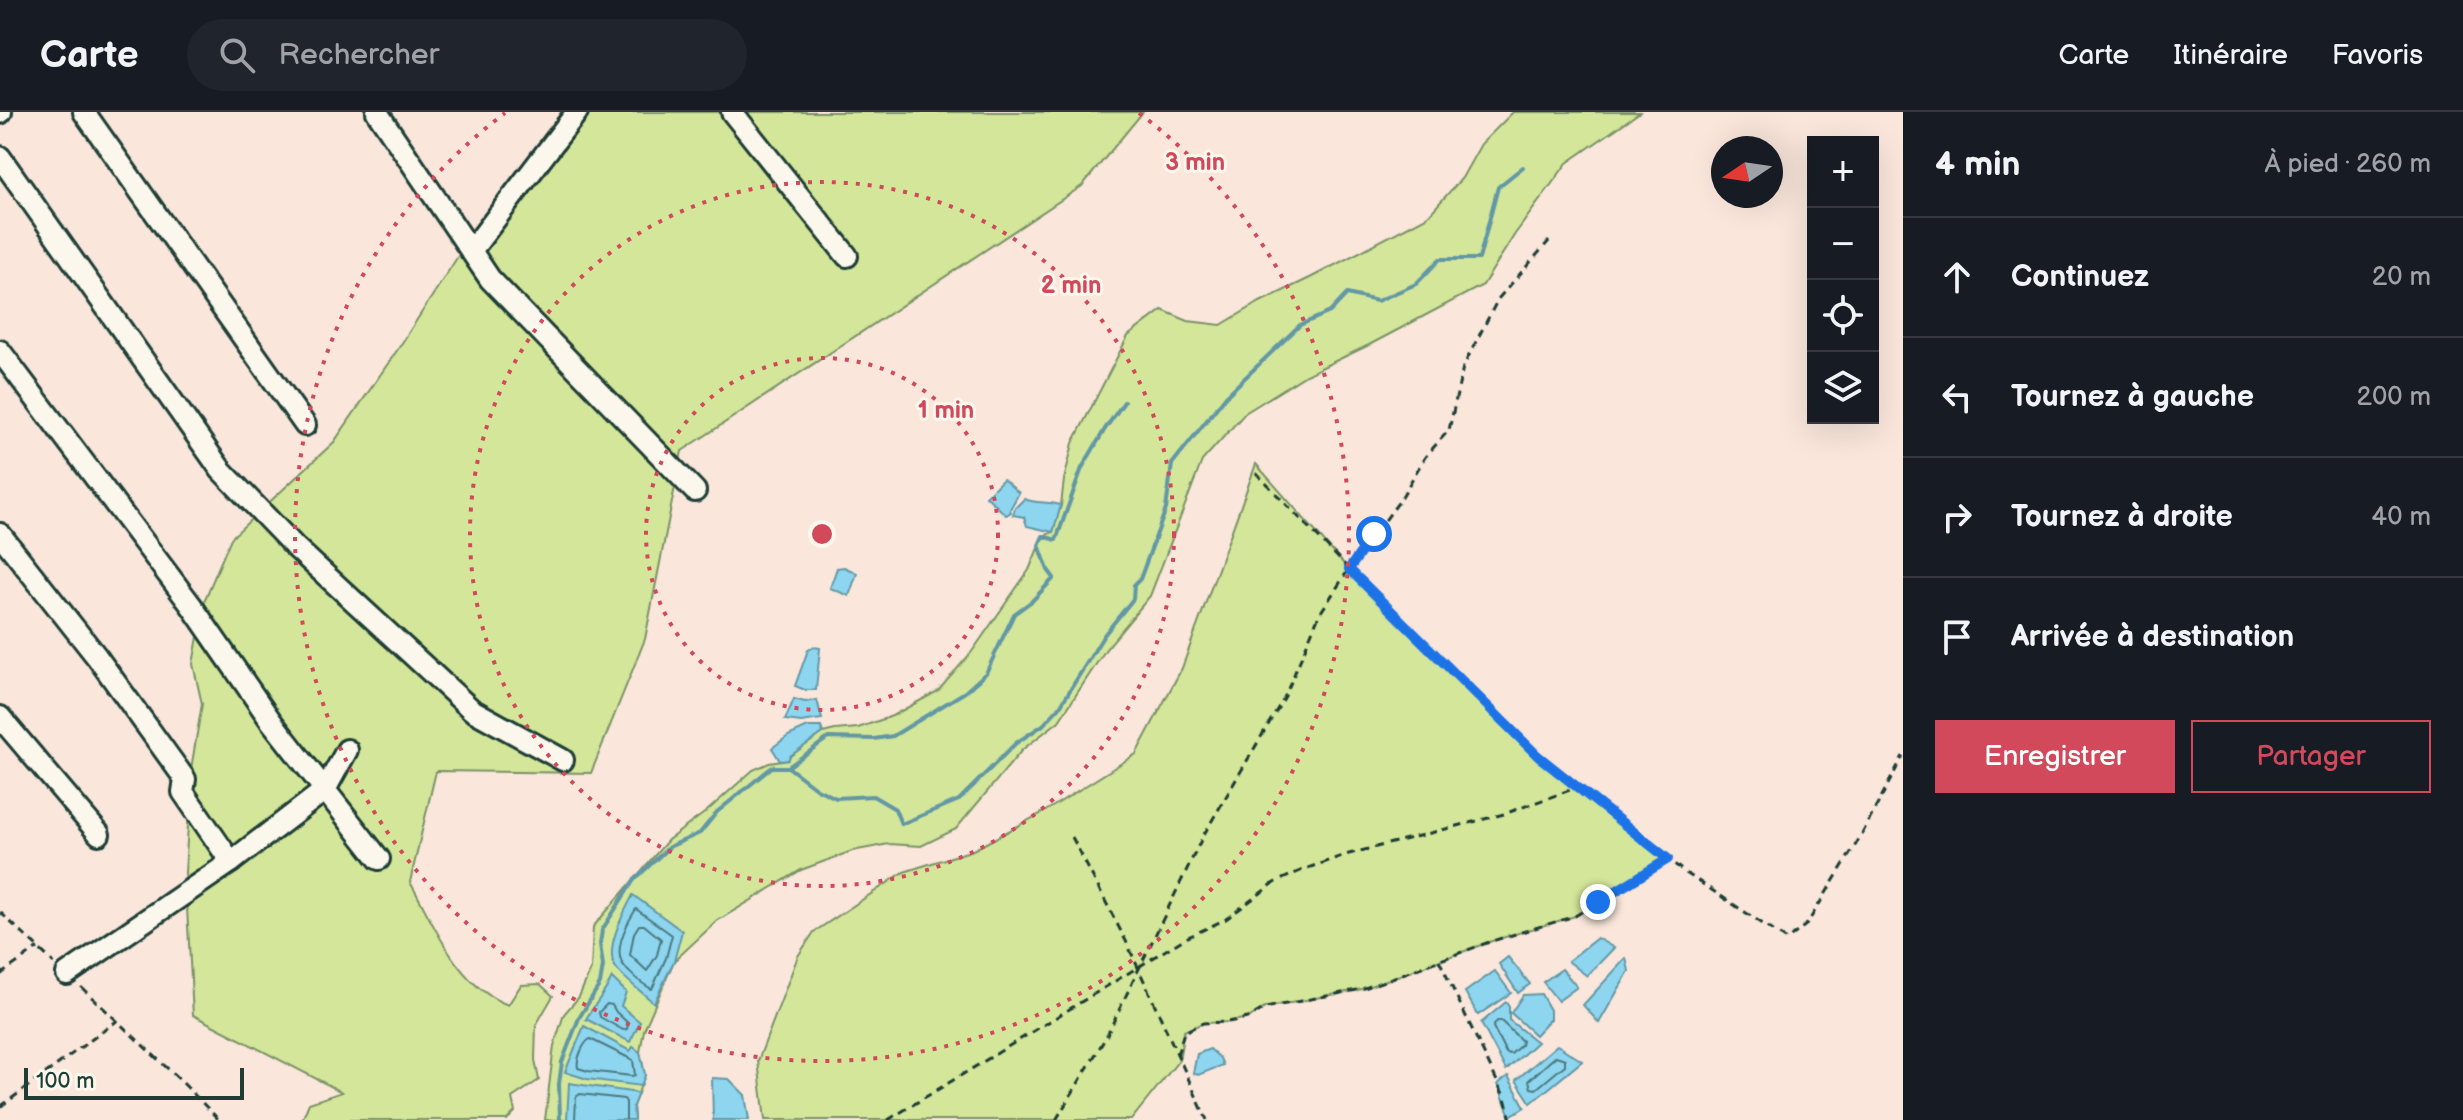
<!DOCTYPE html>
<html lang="fr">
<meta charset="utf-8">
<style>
:root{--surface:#171b24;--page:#20242c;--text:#f1f3f6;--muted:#9ea1a6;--line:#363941;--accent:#d1495b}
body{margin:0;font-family:"Balsamiq Sans",sans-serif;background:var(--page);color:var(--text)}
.controls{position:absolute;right:24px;top:24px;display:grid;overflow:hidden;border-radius:0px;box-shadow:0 8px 32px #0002}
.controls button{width:72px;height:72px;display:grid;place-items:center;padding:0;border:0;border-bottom:2px solid var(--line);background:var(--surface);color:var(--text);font:40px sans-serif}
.compass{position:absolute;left:1711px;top:24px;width:72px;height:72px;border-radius:50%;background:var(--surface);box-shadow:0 8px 32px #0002;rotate:257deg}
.scale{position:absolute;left:24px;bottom:20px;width:220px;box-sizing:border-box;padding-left:8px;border:4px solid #1f3d34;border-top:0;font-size:22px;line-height:28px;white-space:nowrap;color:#1f3d34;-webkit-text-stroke:6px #fbf7ec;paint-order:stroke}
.stop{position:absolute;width:24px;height:24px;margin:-18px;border:6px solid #1a73e8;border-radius:50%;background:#fff}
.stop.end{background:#1a73e8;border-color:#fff;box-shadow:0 2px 8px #0008}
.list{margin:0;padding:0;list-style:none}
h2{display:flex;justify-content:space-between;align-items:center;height:104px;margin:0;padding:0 32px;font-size:34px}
h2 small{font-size:26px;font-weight:400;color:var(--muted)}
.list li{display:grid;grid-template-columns:52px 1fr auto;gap:24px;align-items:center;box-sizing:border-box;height:120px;padding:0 32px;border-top:2px solid var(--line)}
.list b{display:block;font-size:30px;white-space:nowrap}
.list em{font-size:26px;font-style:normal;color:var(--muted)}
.actions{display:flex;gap:16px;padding:24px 32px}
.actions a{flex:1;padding:18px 0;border:2px solid var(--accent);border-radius:0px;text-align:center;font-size:28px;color:var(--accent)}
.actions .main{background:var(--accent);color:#fff}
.icon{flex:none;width:44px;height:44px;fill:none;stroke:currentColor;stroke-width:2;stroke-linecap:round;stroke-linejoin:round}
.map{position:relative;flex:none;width:1903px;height:1008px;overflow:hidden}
header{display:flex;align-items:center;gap:48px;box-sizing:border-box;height:112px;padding:0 40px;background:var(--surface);border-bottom:2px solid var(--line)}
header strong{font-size:38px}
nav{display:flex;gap:44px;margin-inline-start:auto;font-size:28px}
.search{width:560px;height:72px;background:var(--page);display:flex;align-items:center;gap:20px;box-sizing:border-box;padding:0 28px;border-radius:44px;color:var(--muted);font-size:30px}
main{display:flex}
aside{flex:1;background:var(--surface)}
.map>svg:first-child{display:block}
.green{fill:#d4e69a;stroke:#7a9267;stroke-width:2}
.water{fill:#8ed5f0;stroke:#6298a5;stroke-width:2}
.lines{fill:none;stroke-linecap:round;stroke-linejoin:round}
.shore{stroke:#4b7a7f;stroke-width:2}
.stream{stroke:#6298a5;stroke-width:4}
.minor-casing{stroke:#1f3d34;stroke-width:26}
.path{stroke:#1f3d34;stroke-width:3;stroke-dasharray:8 6;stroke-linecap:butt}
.minor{stroke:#fbf7ec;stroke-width:20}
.route{stroke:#1a73e8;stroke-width:10}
.ring{fill:none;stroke:#d1495b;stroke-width:4;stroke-dasharray:4 8}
.centre{fill:#d1495b;stroke:#fbf7ec;stroke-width:4}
.ring-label{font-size:24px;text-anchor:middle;font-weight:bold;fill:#d1495b;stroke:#fbf7ec;stroke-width:6;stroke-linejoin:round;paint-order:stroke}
</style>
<header>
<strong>Carte</strong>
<div class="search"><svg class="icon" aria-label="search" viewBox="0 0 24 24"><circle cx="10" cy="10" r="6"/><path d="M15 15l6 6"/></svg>Rechercher</div>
<nav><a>Carte</a><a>Itinéraire</a><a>Favoris</a></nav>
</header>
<main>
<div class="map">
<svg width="1903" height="1008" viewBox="0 0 1903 1008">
<rect width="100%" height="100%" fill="#fae6db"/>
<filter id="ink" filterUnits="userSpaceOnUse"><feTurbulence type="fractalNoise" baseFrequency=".0125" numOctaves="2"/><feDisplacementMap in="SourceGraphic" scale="16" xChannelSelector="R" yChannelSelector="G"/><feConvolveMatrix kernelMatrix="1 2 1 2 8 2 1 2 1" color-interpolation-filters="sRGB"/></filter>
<g filter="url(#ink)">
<g class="green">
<path d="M 561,0 L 1143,0 L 1082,74 L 682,339 L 645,527 L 591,661 L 436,659 L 410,770 C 436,815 456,873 508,893 L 521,873 L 540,872 L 553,884 L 536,913 L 535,948 L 539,968 L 512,986 L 515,1000 L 507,1008 L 302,1008 L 309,991 L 342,980 L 193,903 L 185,760 L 192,651 L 202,592 L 193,552 L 205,487 L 231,426 L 334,330 L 398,237 L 462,138 L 548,21 Z"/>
<polygon points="1513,0 1640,0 1567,51 1515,122 1483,173 1369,233 1306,263 1245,301 1202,349 1150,484 1106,537 1059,609 1022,638 956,717 921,734 889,732 852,739 801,758 717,809 674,849 644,918 640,940 645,963 633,994 634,1008 545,1008 554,934 564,902 579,885 591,857 593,815 668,728 707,699 753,658 769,651 788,648 790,644 823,621 835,618 858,616 892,604 938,579 971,541 1029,458 1043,424 1053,420 1061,393 1064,368 1073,331 1128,224 1162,198 1188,209 1221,213 1260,190 1312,165 1428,104 1462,66 1481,32"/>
<polygon points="1256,352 1342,450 1538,644 1668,747 1575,804 1492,829 1362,877 1265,896 1248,906 1228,910 1203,911 1184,919 1179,948 1131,1008 765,1008 758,949 798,844 814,820 904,760 973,738 1044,700 1136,642 1182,556"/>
</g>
<g class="water">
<polygon points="1003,367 1019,381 1010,397 1011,400 1006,403 986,384"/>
<path d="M 1024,387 C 1037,392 1047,389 1061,393 L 1053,420 L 1027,414 L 1024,405 L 1013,403 L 1015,396 Z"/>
<polygon points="844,455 857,461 849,484 830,476 837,456"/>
<polygon points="814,535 820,536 816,578 805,578 795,574 808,538"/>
<polygon points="794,587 805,590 817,588 822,607 801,610 785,608"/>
<polygon points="808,615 821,615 823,621 790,644 788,648 780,649 772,636 788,624"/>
<path d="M 633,783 L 682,819 L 674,849 L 654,891 C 642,880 626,869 616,856 C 603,838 624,800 633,783 Z"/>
<polygon points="1597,826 1614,836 1587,864 1568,849"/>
<polygon points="1508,845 1530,872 1518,881 1499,852"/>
<polygon points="1626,846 1629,859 1599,911 1583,893"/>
<polygon points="1562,857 1577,875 1558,889 1543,870"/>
<polygon points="1495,859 1511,881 1478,903 1465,880"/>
<path d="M 612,866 L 626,880 L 621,894 L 640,910 L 630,930 L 586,907 C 594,893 605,881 612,866 Z"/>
<polygon points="1541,882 1550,898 1550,907 1535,923 1511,901 1523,883"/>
<polygon points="1506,890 1509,895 1509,908 1537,930 1506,958 1481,911"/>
<polygon points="584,914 630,939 633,935 640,940 645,963 641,974 587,967 565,960"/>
<polygon points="1557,933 1582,949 1531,991 1516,968"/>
<polygon points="1210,937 1220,946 1223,953 1198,963 1193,961 1197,942"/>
<polygon points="1508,964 1525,995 1510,1004 1498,972"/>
<polygon points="712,966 729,967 745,983 749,1008 713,1008"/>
<polygon points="569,971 638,981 633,994 634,1008 567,1008"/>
</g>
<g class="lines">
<g class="shore">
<path d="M 636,797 L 672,823 L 666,846 L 652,877 C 642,872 622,857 620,845 C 617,831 628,809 636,797 Z"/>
<polygon points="639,813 644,813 661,827 657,843 647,859 630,843 634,821"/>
<polygon points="607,892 612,893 616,900 628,911 627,917 623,918 600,905 599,900"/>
<polygon points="1497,909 1501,909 1522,929 1521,933 1511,942 1506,941 1493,915"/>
<path d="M 590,927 L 633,948 L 635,963 L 632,964 L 588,959 L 578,956 C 576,948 583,931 590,927 Z"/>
<polygon points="1556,944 1565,947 1565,953 1536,977 1531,976 1529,968"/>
<polyline points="575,1008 576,985 580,982 624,987 626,990 626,1008"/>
</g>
<g class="stream">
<polyline points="788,655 817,677 836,686 873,684 895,697 901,712 959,688 1016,631 1043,613 1059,596 1104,523 1133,487 1134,473 1140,467 1166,397 1172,352 1226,284 1300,213 1330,200 1347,182 1377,189 1416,172 1440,147 1479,147 1498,75 1523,55"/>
<polyline points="560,1008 559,972 562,950 579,906 600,872 603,854 600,832 602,818 634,768 669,735 700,721 717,700 772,655 788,655 828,626 874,627 893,624 965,580 986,561 1014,502 1032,489 1054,466 1048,458 1039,433 1043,424 1056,428 1082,356 1105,317 1124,290"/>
</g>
<defs>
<g id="minor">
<polyline points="84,0 305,313"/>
<polyline points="377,0 490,167 695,379"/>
<polyline points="732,0 847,144"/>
<polyline points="0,1 1,0"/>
<polyline points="0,45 221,358 294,434 472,598 563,648"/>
<polyline points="471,139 577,0"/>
<polyline points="0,239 191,493 271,609 379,747"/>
<polyline points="0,422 97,545 185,667 183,680 231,750"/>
<polyline points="0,605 99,722"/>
<polyline points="67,862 231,750 325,678 347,638"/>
</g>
</defs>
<use href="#minor" class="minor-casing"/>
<g class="path">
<polyline points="1256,361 1342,450 1538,644 1683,759 1787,828 1807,812 1861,724 1903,644"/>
<polyline points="1072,725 1126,829 1207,1008"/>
<polyline points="0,800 54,851"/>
<polyline points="1439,848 1505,986 1511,1008"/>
<polyline points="0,863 38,836"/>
<polyline points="81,875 182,970 219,1008"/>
<polyline points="1177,943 1184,920 1203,911 1228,910 1248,906 1265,896 1362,877 1492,829 1575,804 1668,747"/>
<polyline points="0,995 118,908"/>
<polyline points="888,1008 1184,827 1226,807 1274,771 1305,757 1345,743 1504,702 1578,675"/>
<polyline points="1056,1008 1106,925 1203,724 1285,584 1319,503 1349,457 1400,388 1425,345 1449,318 1463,255 1498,187 1549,129"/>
</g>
<use href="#minor" class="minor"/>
</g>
</g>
<g class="lines" filter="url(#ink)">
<polyline class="route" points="1374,422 1349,457 1538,644 1668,747 1598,790"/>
</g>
<g class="ring">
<circle cx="822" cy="422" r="176"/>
<circle cx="822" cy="422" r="352"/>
<path d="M1139 1A527 527 0 1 1 505 1"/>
</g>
<circle cx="822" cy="422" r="12" class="centre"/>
<g class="ring-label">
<text x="1195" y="58">3 min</text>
<text x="1071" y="181">2 min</text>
<text x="946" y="306">1 min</text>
</g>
</svg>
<div class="controls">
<button>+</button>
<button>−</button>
<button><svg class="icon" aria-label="locate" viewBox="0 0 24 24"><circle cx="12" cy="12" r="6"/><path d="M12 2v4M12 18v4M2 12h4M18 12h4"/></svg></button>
<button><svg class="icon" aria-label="layers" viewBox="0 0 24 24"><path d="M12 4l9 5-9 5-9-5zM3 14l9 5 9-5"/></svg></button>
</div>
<svg class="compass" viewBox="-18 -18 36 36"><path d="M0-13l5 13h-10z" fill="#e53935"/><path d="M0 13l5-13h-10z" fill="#9ea1a6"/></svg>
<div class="scale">100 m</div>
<div class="stop" style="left:1374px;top:422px"></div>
<div class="stop end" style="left:1598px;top:790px"></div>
</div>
<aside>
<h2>4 min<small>À pied · 260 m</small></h2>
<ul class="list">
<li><svg class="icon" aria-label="ahead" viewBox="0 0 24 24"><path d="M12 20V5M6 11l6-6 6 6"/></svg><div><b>Continuez</b></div><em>20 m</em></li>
<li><svg class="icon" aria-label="left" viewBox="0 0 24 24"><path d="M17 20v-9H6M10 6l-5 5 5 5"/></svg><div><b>Tournez à gauche</b></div><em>200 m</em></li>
<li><svg class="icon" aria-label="right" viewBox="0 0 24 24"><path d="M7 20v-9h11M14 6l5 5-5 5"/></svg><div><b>Tournez à droite</b></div><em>40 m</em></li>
<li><svg class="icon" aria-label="arrive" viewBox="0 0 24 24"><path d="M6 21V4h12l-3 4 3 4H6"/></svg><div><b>Arrivée à destination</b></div></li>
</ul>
<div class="actions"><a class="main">Enregistrer</a><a>Partager</a></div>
</aside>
</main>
